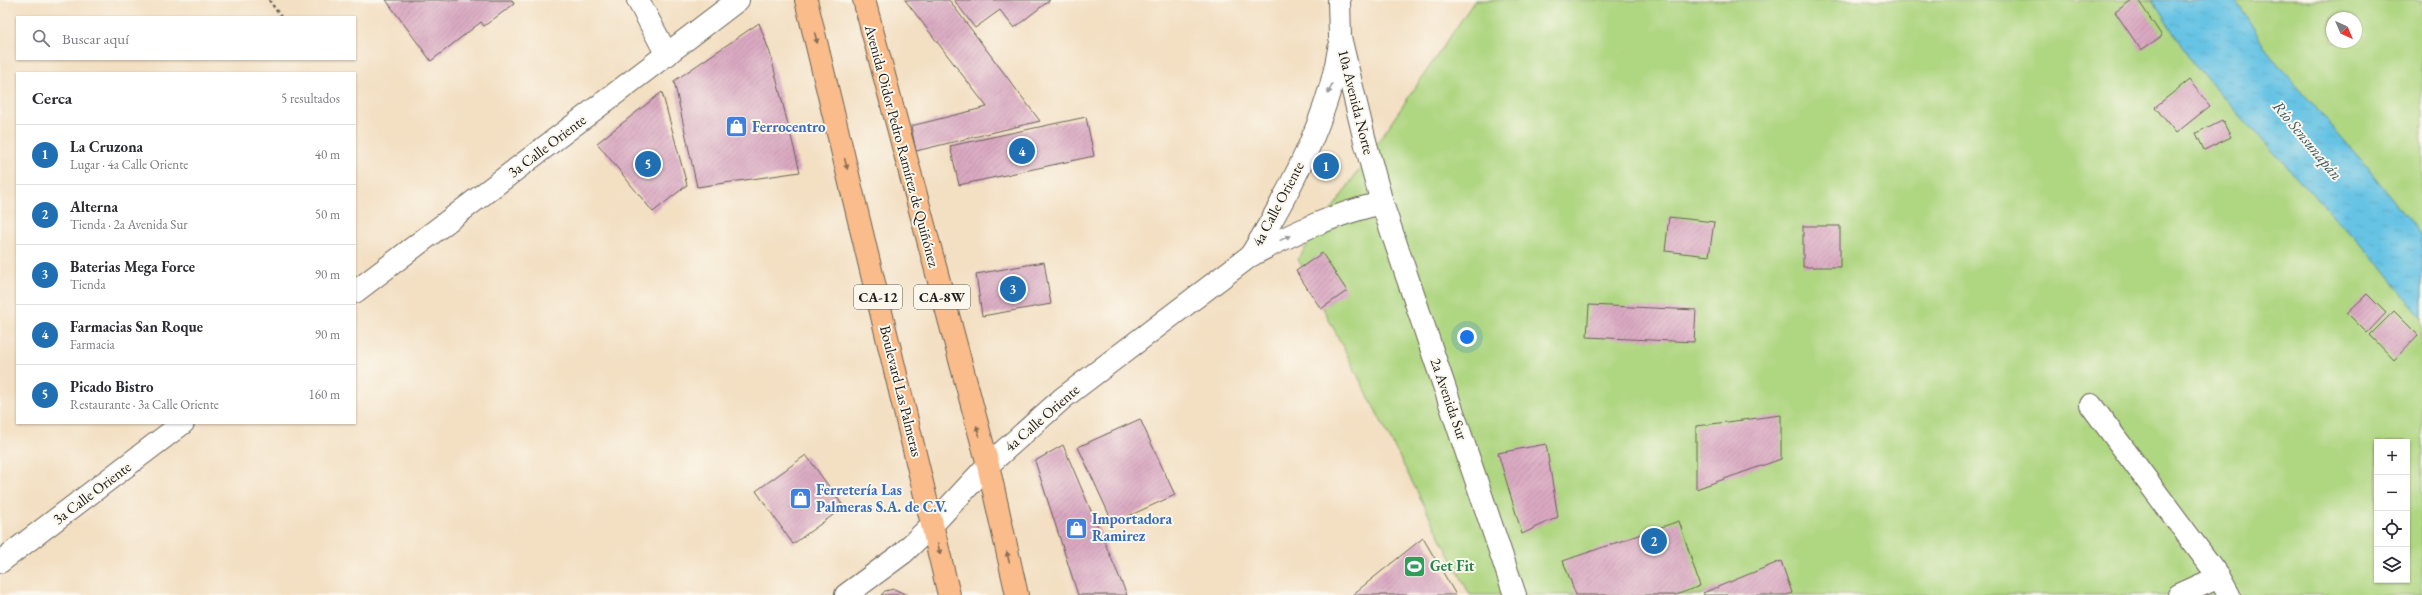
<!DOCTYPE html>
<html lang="es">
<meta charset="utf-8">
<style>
:root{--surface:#fff;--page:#f7f7f7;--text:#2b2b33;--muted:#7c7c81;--line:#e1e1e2;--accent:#1f6fb2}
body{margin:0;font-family:"EB Garamond",serif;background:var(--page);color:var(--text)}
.controls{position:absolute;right:12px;bottom:12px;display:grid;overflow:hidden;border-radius:0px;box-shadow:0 1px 3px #0004}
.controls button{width:36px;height:36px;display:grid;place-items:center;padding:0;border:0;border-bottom:1px solid var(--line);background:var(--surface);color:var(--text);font:20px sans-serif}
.compass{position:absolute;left:2326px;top:12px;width:36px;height:36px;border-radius:50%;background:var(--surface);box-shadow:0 1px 3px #0004;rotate:136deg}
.you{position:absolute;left:1467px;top:337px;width:14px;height:14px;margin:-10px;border:3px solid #fff;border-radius:50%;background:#1a73e8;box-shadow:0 0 0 6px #1a73e833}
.badge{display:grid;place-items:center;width:26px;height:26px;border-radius:50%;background:var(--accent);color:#fff;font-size:13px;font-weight:700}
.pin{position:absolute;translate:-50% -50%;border:2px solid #fff;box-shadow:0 1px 4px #0006}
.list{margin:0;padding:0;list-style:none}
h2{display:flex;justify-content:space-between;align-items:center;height:52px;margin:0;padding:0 16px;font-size:17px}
h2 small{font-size:13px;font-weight:400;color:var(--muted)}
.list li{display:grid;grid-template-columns:26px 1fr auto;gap:12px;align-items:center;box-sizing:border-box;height:60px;padding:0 16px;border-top:1px solid var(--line)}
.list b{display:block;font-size:15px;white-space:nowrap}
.list p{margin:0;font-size:13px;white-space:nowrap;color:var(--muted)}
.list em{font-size:13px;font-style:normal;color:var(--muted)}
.icon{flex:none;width:22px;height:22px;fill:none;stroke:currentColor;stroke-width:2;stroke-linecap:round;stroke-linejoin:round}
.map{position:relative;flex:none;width:2422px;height:595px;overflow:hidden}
.search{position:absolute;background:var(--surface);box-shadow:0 1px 3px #0004;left:16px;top:16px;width:340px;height:44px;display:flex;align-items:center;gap:10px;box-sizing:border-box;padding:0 14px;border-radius:0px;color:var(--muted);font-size:15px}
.panel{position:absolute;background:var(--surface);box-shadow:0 1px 3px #0004;left:16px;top:72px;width:340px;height:352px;border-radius:0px}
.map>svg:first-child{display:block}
.green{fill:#afd681;stroke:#66794e;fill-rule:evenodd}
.water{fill:url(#water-ripples);stroke:#417080}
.building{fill:url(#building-hatch)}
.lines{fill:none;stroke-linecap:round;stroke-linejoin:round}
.minor-casing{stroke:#676056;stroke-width:24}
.tertiary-casing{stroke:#676056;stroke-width:24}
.primary-casing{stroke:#676056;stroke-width:24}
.path{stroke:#676056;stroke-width:2.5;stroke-dasharray:3 3;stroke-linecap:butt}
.minor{stroke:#fff;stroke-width:22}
.tertiary{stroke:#fff;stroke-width:22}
.primary{stroke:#f9bc8a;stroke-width:22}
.oneway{fill:#8a6c53}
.oneway2{fill:#999}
.labels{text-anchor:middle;stroke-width:4;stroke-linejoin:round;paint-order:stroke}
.shield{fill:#fbf7ec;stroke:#5f5e5a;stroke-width:1}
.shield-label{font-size:14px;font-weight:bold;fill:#1c1c1c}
.street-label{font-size:15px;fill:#1c1c1c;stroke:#fbf7ec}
.shop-label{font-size:15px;font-weight:bold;fill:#366cbe;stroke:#fbf7ec;text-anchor:start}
.leisure-label{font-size:15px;font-weight:bold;fill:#27864d;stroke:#fbf7ec;text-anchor:start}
.water-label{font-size:16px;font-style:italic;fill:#365662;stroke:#fbf7ec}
</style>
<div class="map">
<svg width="2422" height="595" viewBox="0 0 2422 595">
<defs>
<pattern id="water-ripples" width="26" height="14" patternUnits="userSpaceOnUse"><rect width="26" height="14" fill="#66c3e4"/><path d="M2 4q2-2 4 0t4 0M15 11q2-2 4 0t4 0" fill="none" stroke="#58a7c3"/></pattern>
<pattern id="building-hatch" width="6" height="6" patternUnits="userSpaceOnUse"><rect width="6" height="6" fill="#d9a8c1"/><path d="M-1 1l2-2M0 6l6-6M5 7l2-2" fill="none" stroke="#ba90a5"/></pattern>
</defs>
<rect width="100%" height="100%" fill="#fbf7ec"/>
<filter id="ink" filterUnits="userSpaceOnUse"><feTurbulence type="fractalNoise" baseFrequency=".025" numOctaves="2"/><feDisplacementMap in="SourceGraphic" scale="8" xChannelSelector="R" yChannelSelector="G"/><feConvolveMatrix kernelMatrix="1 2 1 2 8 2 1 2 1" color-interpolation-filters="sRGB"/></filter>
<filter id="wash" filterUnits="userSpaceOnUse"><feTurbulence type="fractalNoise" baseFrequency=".012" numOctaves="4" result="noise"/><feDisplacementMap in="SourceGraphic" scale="16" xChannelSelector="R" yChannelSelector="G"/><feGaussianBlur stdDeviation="0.9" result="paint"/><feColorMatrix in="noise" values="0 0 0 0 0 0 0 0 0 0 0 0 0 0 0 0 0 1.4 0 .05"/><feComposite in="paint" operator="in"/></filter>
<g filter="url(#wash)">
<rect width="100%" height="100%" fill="#f3dfc2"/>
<path class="green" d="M 1475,0 L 2422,0 L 2422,595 L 1470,595 L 1298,259 ZM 2332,18 L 2356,18 L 2356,42 L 2332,42 ZM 2377,442 L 2407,442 L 2407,580 L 2377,580 Z"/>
<polygon class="water" points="2153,0 2235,0 2240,6 2270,55 2362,161 2422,236 2422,319 2384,270 2263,141 2191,61"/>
<g id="blocks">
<g class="building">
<polygon points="386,0 512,0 514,4 484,26 481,22 431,61"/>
<polygon points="905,0 949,0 1040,121 916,151 911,126 987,107"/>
<polygon points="954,0 1050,0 1014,28 1000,10 975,28"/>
<polygon points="2132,0 2138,0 2162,36 2141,50 2115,12"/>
<polygon points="759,23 770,53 800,172 697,187 674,81"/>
<polygon points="2189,80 2210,106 2176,133 2155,107"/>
<polygon points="662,92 687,185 653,212 597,143"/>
<polygon points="1086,117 1094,156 959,185 950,146"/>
<polygon points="2222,120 2231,137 2204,150 2196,133"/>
<polygon points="1669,217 1714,222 1709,256 1665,251"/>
<rect x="1803" y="226" width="37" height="41"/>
<polygon points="1322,253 1347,291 1321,309 1296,271"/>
<polygon points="1044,262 1051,304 982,316 976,274"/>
<polygon points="2367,294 2386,313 2367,333 2347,313"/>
<polygon points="1589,305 1696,310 1694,342 1587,337"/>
<polygon points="2394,311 2418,335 2394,360 2370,335"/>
<polygon points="1781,415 1781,459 1696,489 1696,426"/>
<polygon points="1140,419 1175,495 1113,523 1078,447"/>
<polygon points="1546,444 1558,517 1522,534 1498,453"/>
<polygon points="1063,445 1127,595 1078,595 1035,461"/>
<polygon points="806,455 844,507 793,544 756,491"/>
<polygon points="1679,521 1700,586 1676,595 1576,595 1563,561"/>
<polygon points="1423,538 1456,595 1352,595"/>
<polygon points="1781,561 1792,593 1787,595 1704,595 1703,593"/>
<polygon points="894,589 907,595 881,595 885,591"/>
</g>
</g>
</g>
<g filter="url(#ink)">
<use href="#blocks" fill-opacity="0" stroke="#676056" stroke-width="1"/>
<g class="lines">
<defs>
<g id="minor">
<polyline points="638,0 667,55"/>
<polyline points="355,292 738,0"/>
<polyline points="2091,405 2219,577 2229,595"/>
<polyline points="0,562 183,423"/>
<polyline points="846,595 903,553 933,524"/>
<polyline points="2179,595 2219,577"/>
</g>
<g id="tertiary">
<polyline points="1339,0 1340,37 1365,141 1382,203 1515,595"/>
<path d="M 1251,255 C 1288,195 1328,120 1339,49"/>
<path d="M 933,524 L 988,465 L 1063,398 L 1250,256 C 1293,233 1334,214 1382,203"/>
</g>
<g id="primary">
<polyline points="806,0 949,595"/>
<polyline points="864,0 988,465 1017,595"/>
</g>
</defs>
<use href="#minor" class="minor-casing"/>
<use href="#tertiary" class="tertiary-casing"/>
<use href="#primary" class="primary-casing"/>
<polyline class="path" points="269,0 281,17"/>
<use href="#minor" class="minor"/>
<use href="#tertiary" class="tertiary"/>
<use href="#primary" class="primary"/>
</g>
<defs><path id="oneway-solid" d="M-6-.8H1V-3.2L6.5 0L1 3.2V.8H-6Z"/></defs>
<g class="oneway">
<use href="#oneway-solid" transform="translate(816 38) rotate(76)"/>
<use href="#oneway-solid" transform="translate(846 164) rotate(76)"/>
<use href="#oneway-solid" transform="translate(978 431) rotate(-105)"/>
<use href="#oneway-solid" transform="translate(939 549) rotate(77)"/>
<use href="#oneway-solid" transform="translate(1008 557) rotate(-103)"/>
</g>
<g class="oneway2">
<use href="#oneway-solid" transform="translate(1330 89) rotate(111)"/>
<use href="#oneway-solid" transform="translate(1285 238) rotate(-26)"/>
</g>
</g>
<defs>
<symbol id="shop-square" viewBox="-11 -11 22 22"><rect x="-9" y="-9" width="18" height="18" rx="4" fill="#3f7fe0" stroke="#fbf7ec"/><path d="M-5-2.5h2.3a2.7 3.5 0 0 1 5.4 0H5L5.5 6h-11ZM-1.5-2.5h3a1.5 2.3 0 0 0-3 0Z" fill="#fff"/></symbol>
<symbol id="stadium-square" viewBox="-11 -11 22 22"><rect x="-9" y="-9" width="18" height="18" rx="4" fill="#2e9e5b" stroke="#fbf7ec"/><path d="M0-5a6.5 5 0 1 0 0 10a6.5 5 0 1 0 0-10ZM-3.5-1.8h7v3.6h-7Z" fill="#fff"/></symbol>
</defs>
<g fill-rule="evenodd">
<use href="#shop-square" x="724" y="114" width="25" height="25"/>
<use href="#shop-square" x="788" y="486" width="25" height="25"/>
<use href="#shop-square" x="1064" y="516" width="25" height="25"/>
<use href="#stadium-square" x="1402" y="554" width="25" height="25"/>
</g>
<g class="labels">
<g class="shield">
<rect x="854" y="285" width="48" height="24" rx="3"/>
<rect x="914" y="285" width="56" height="24" rx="3"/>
</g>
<g class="shield-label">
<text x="878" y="302">CA-12</text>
<text x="942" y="302">CA-8W</text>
</g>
<g class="street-label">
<text transform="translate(1356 102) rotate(76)" y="5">10a Avenida Norte</text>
<text transform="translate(547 146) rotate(-37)" y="5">3a Calle Oriente</text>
<text transform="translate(902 146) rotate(75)" y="5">Avenida Oidor Pedro Ramírez de Quiñónez</text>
<text transform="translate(1278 204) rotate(-62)" y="5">4a Calle Oriente</text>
<text transform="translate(901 391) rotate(76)" y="5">Boulevard Las Palmeras</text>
<text transform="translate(1449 399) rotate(71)" y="5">2a Avenida Sur</text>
<text transform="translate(1042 418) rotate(-41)" y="5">4a Calle Oriente</text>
<text transform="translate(92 493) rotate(-37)" y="5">3a Calle Oriente</text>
</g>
<g class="shop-label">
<text x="752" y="132">Ferrocentro</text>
<text x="816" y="495">Ferretería Las<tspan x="816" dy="17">Palmeras S.A. de C.V.</tspan></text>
<text x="1092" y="524">Importadora<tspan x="1092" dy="17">Ramirez</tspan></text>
</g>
<g class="leisure-label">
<text x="1430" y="571">Get Fit</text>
</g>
<g class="water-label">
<text transform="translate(2308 140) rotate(50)" y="6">Río Sensunapán</text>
</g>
</g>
</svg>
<div class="controls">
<button>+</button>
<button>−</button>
<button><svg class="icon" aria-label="locate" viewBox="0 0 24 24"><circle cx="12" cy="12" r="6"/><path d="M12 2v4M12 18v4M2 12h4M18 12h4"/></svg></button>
<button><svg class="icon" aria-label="layers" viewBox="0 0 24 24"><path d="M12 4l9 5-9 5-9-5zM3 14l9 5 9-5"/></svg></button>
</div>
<svg class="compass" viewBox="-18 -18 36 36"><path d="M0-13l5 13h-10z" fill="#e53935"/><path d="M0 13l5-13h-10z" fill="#7c7c81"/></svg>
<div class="you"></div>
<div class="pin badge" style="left:1326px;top:166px">1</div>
<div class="pin badge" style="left:1654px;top:541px">2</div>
<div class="pin badge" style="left:1013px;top:289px">3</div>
<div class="pin badge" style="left:1022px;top:151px">4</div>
<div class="pin badge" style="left:648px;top:164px">5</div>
<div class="search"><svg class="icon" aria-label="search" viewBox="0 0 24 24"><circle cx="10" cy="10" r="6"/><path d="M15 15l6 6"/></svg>Buscar aquí</div>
<section class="panel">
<h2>Cerca<small>5 resultados</small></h2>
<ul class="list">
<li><span class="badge">1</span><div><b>La Cruzona</b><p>Lugar · 4a Calle Oriente</p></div><em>40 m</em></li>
<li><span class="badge">2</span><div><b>Alterna</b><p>Tienda · 2a Avenida Sur</p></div><em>50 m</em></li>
<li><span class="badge">3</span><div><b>Baterias Mega Force</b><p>Tienda</p></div><em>90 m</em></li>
<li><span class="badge">4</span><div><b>Farmacias San Roque</b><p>Farmacia</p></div><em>90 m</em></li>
<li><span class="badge">5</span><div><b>Picado Bistro</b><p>Restaurante · 3a Calle Oriente</p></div><em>160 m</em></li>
</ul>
</section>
</div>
